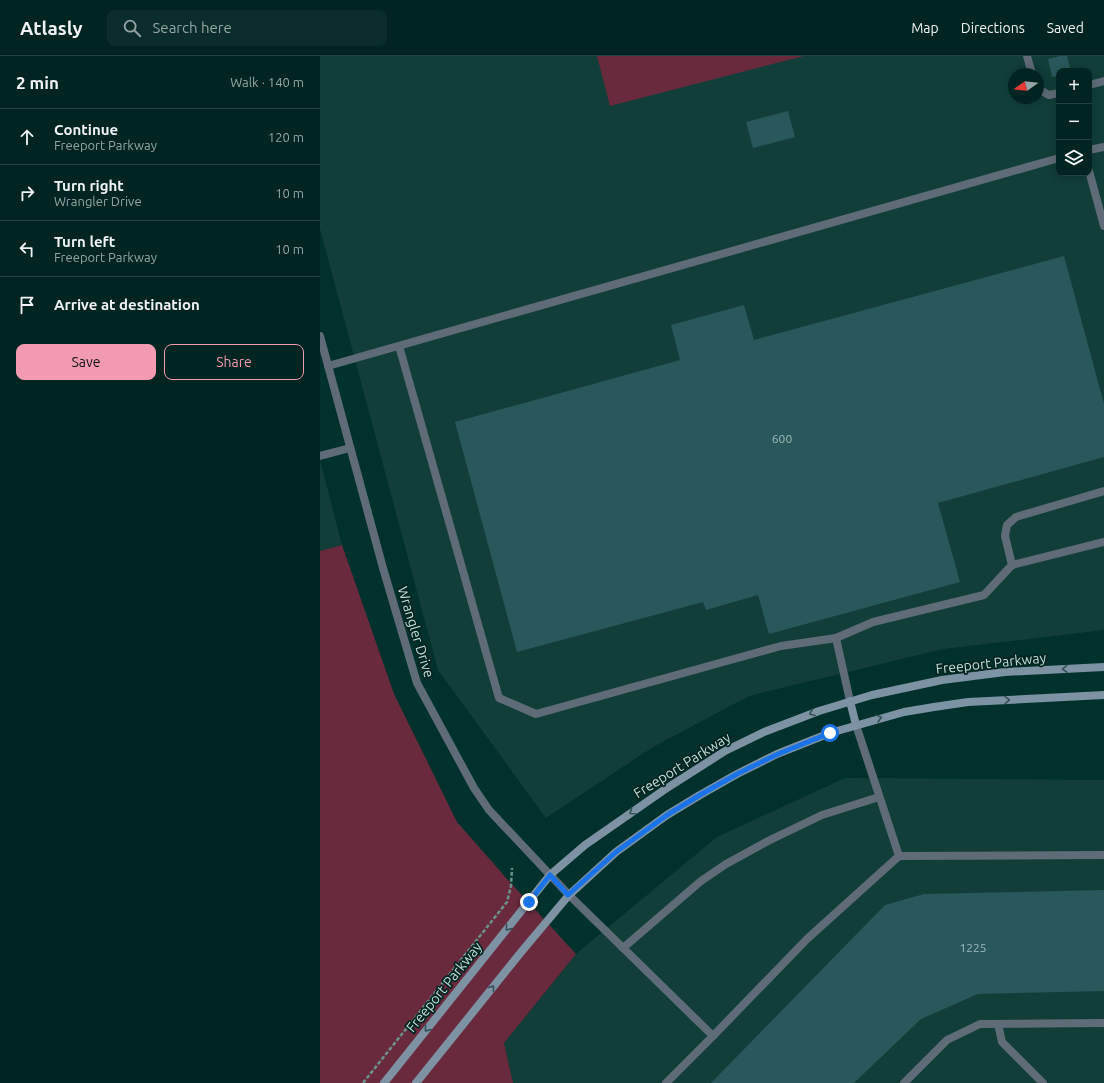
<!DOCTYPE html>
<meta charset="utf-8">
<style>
:root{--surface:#002521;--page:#0a2d2a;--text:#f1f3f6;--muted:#95a5a5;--line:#22423f;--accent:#f19ab1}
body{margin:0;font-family:Ubuntu,sans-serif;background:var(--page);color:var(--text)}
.controls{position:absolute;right:12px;top:12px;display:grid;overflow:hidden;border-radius:8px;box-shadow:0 2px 10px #0003}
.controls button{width:36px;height:36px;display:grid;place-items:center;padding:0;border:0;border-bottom:1px solid var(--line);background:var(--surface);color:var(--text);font:20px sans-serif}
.compass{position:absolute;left:688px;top:12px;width:36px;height:36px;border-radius:50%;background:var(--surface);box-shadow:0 2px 10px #0003;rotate:255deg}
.stop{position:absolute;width:12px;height:12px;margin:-9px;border:3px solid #1a73e8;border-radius:50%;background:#fff}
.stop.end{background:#1a73e8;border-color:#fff;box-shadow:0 1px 4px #0008}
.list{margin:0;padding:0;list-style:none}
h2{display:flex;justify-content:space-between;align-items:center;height:52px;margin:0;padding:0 16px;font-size:17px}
h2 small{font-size:13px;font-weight:400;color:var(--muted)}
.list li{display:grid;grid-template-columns:26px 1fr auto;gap:12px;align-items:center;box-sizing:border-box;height:56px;padding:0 16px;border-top:1px solid var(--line)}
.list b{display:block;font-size:15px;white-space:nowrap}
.list p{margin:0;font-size:13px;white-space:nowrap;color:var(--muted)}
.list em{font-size:13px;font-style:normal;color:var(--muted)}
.actions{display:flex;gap:8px;padding:12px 16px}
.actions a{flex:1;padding:9px 0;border:1px solid var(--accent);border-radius:8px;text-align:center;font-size:14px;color:var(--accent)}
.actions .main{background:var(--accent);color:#111}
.icon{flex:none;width:22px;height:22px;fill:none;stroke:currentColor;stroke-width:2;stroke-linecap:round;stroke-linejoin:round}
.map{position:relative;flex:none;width:784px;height:1027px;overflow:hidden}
header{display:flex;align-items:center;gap:24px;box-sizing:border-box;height:56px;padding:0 20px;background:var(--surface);border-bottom:1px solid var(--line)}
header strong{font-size:19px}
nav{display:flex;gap:22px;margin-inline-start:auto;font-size:14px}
.search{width:280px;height:36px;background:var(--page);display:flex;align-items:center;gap:10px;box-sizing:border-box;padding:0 14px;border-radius:8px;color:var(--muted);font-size:15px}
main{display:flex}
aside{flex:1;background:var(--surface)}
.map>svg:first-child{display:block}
.built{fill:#113e38;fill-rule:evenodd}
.green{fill:#692a3d}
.building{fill:#28585c}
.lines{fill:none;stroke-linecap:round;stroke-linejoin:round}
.path{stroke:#6c908b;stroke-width:2.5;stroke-dasharray:4 2;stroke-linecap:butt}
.lane{stroke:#5f6c77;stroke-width:8}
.street{stroke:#5f6c77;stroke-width:8}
.secondary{stroke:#7d92a3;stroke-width:8}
.oneway{stroke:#335156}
.route{stroke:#1a73e8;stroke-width:5}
.labels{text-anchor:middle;stroke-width:3.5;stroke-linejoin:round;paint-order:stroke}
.number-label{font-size:12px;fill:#9fbdba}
.street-label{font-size:14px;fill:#c7dfda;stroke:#012622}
</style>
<header>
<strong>Atlasly</strong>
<div class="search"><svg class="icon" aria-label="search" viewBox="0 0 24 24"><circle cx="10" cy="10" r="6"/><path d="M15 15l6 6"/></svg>Search here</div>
<nav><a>Map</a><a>Directions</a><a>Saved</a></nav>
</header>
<main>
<aside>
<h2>2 min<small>Walk · 140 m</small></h2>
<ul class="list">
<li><svg class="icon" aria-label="ahead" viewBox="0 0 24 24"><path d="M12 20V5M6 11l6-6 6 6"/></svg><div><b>Continue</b><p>Freeport Parkway</p></div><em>120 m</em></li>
<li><svg class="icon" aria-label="right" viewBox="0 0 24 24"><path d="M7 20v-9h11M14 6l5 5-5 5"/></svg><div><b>Turn right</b><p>Wrangler Drive</p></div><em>10 m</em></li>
<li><svg class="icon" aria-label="left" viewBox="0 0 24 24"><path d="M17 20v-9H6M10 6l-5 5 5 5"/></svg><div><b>Turn left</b><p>Freeport Parkway</p></div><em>10 m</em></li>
<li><svg class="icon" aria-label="arrive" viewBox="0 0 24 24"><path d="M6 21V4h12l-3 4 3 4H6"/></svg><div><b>Arrive at destination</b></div></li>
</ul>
<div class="actions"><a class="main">Save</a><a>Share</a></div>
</aside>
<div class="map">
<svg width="784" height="1027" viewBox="0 0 784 1027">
<rect width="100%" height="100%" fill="#00312c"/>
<g class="built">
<path d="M 0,0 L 784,0 L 784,574 L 623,593 L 429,640 L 333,691 L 226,762 L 118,614 L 0,173 ZM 739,15 L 769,15 L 769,117 L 739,117 ZM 694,18 L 718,18 L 718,42 L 694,42 Z"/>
<polygon points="0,404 22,489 0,495"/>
<polygon points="525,722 784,724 784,1027 193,1027 184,987 256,898 397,781"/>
</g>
<g class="green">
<polygon points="277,0 484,0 290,50"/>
<polygon points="22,489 74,638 137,766 188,824 256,898 184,987 193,1027 0,1027 0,495"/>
</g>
<g class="building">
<polygon points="740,0 747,0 751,15 739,15 739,20 732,21 728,3"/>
<polygon points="468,55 475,81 433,92 426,66"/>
<polygon points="744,200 784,348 784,401 618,447 640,526 449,578 438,539 386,554 383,546 197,596 135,366 360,304 351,269 424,249 434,284"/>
<polygon points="784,834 784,935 658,938 601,963 534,1027 391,1027 565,849 604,838"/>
</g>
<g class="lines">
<polyline class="path" points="43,1027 187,846 191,830 192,812"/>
<g class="lane">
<polyline points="707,0 712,18"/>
<polyline points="769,29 784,25"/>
<polyline points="718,31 720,34 729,39 739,37"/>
<polyline points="769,94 784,91"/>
<polyline points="769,115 784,170"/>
<polyline points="79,290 179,642 216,658 461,590 516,582"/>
<polyline points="8,310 739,102"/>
<polyline points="0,400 30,392"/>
<polyline points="692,509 685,480 687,469 696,461 784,435"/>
<polyline points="530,645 516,582 553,566 664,539 692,509 784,486"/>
<polyline points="536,669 579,800 784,799"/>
<polyline points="249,839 393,980 346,1027"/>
<polyline points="303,892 381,825 406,808 448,785 502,759 559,741"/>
<polyline points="678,968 682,986 723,1027"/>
<polyline points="393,980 487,883 579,800"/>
<polyline points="584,1027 627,984 660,968 784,967"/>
</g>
<polyline class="street" points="0,280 63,512 97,627 154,732 169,754 249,839"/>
<g class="secondary">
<polyline points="530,645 536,669"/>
<polyline points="64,1027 230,819 265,789 344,734 405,695 444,676 499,655 552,639 622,624 685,616 784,611"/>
<polyline points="96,1027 202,895 249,839 296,796 347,759 380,739 417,718 457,698 510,677 584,656 614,651 648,646 784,639"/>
</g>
</g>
<defs><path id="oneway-chevron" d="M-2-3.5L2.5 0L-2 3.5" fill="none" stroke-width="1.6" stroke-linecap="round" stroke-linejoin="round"/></defs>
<g class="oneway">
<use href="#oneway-chevron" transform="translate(745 613) rotate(178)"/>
<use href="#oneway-chevron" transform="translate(687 644) rotate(-3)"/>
<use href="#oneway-chevron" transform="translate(492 657) rotate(159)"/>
<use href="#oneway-chevron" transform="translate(559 662) rotate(-15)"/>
<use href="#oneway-chevron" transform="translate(312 756) rotate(145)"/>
<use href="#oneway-chevron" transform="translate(188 872) rotate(129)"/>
<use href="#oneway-chevron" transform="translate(172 932) rotate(-52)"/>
<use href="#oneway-chevron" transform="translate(107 973) rotate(129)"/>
</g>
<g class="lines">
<polyline class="route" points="209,846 230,819 248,839 296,796 347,759 380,739 417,718 458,698 510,677"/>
</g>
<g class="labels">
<g class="number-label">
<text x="462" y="387">600</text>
<text x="653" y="896">1225</text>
</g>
<g class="street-label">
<text transform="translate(96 576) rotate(73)" y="5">Wrangler Drive</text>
<text transform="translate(671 607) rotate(-6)" y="5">Freeport Parkway</text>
<text transform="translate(362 709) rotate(-32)" y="5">Freeport Parkway</text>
<text transform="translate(124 931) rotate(-51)" y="5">Freeport Parkway</text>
</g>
</g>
</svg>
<div class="controls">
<button>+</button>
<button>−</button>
<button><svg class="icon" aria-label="layers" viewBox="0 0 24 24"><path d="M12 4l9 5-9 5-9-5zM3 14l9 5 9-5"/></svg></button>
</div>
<svg class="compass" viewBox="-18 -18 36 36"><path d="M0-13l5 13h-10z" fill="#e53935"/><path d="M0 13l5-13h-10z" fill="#95a5a5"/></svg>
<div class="stop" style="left:510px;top:677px"></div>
<div class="stop end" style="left:209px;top:846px"></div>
</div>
</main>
